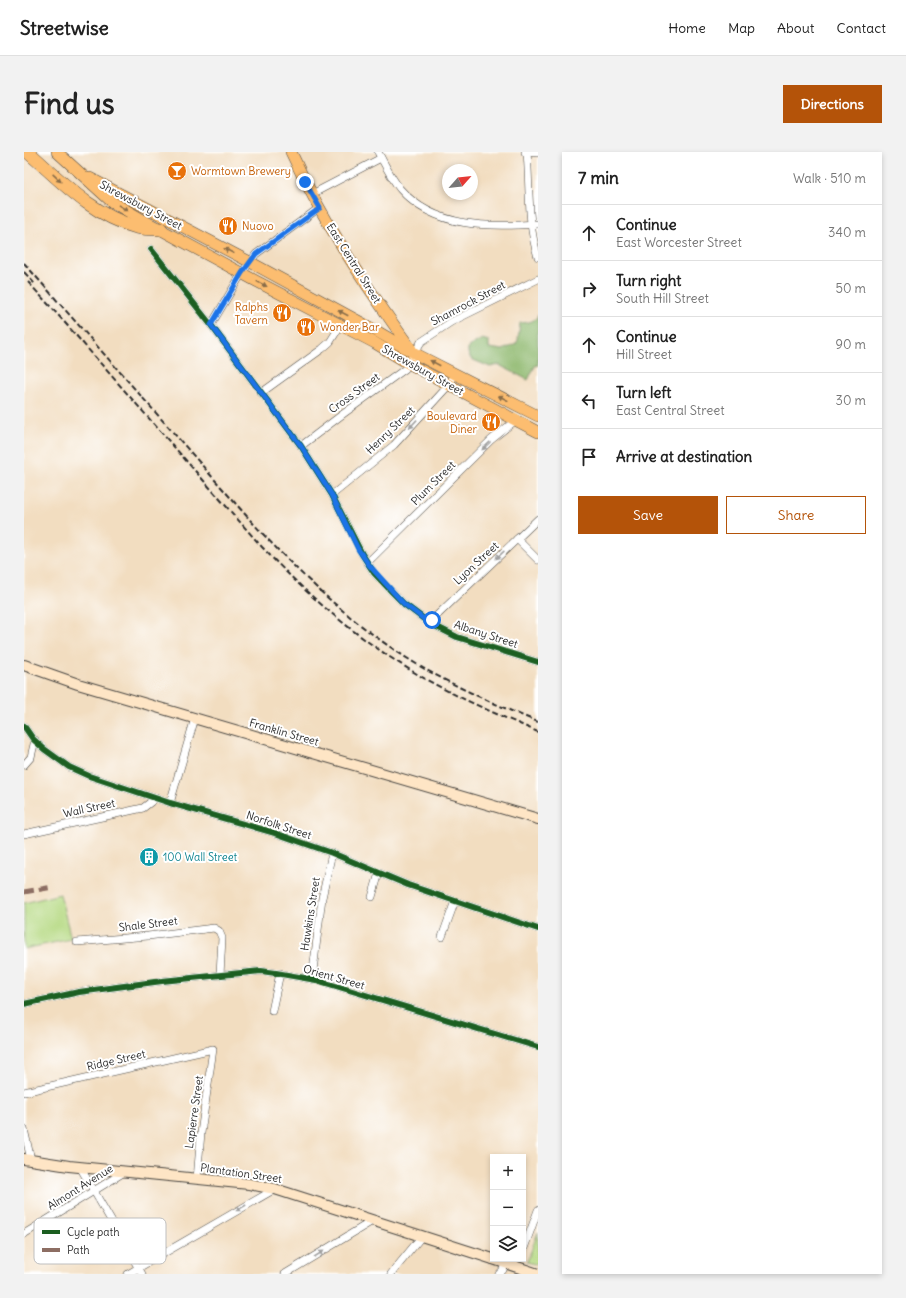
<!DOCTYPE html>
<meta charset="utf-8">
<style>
:root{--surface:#fff;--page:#f2f2f2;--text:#222;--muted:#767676;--line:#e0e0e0;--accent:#b45309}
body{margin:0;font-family:Delius,sans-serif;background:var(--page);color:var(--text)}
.controls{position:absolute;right:12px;bottom:12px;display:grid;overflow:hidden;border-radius:0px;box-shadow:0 2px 6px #0003}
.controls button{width:36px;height:36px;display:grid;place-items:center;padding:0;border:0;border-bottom:1px solid var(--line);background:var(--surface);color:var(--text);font:20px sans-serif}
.compass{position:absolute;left:418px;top:12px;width:36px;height:36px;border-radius:50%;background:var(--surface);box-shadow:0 2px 6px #0003;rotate:63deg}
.stop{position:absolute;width:12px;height:12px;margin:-9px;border:3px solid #1a73e8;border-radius:50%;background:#fff}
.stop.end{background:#1a73e8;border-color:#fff;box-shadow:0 1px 4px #0008}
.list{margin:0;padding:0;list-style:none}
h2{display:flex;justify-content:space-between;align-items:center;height:52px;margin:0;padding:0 16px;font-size:17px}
h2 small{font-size:13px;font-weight:400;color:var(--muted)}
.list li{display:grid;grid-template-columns:26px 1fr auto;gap:12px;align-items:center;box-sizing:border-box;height:56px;padding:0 16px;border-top:1px solid var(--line)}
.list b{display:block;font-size:15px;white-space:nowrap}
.list p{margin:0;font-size:13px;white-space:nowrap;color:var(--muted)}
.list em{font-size:13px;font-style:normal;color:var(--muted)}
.actions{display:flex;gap:8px;padding:12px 16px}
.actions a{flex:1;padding:9px 0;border:1px solid var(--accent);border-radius:0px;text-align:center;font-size:14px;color:var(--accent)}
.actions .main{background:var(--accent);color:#fff}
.icon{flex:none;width:22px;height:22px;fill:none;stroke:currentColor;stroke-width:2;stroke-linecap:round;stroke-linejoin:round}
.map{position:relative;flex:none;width:514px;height:1122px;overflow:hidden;border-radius:0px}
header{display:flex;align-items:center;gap:24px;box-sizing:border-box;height:56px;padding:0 20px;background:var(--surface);border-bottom:1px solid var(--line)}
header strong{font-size:19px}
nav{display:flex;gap:22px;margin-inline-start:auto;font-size:14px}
.intro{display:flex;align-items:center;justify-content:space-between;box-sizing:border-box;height:96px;padding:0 24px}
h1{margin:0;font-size:28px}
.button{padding:10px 18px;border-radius:0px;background:var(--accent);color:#fff;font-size:14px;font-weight:700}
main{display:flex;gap:24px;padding:0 24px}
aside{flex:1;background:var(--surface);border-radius:0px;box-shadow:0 2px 6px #0003}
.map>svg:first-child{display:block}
.green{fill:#b5d982;stroke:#708256}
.forest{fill:#90b970;stroke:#5e724e}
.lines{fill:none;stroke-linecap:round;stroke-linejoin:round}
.street-casing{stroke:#494641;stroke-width:8}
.secondary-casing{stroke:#494641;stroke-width:12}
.primary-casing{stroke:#494641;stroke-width:12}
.highway-casing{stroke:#494641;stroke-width:14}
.street{stroke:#fff;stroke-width:7}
.secondary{stroke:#fee5c5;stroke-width:10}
.primary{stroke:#fcbd6f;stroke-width:11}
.highway{stroke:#fcbd6f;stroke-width:13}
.rail{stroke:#2b2b2b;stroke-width:2;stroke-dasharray:6 3;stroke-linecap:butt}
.quiet{stroke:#8d6e63;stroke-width:5;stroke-dasharray:10 5;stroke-linecap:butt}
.cycleway-casing{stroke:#fff;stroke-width:8}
.cycleway{stroke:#1b5e20;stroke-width:6}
.oneway{fill:#896d4a}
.oneway2{fill:#a0a0a0}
.route{stroke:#1a73e8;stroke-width:5}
.labels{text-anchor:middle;stroke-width:4;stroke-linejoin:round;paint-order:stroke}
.food-label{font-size:11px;fill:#c56008;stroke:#fff;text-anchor:start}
.street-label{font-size:11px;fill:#2b2b2b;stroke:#fff}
.culture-label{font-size:11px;fill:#0d838f;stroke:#fff;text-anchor:start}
.key{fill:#fff;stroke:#bfbfbf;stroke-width:1}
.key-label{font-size:11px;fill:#2b2b2b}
</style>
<header>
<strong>Streetwise</strong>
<nav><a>Home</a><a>Map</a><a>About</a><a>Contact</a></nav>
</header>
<div class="intro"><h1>Find us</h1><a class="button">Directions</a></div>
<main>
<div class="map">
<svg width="514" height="1122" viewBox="0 0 514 1122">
<rect width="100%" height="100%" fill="#fff"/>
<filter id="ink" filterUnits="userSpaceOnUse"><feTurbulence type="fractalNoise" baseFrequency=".025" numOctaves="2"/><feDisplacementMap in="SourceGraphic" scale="8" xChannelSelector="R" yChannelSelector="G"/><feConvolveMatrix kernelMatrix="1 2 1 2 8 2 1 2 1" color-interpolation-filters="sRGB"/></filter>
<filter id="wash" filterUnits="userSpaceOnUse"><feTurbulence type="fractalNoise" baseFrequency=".012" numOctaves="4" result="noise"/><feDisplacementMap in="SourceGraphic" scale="16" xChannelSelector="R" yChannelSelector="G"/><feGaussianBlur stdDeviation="0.9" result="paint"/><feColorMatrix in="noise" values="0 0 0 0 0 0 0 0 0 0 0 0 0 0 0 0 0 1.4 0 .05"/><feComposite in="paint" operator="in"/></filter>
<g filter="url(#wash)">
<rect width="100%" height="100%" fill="#f2ddc0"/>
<g class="green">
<polygon points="36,742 47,787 0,797 0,751"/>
<polygon points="514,1080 514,1113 503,1110"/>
</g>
<path class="forest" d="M 514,163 L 514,213 L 511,214 L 504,228 L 475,213 L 466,215 L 447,207 L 444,201 L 444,195 L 458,187 L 465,189 L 465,196 L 479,198 L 492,192 L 494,188 L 496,171 C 503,170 510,171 514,163 Z"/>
</g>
<g filter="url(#ink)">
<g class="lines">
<defs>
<g id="street">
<path d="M 354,0 C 361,13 367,26 376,37 C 411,77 466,75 514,72"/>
<polyline points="501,0 514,1"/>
<path d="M 503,0 C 506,35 503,71 514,105"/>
<polyline points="288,42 357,6"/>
<polyline points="127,97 187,173 277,294 308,343 338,402 350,421 368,440 380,452 396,464 405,471 433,485 514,510"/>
<polyline points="187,173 218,121 232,102 295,56"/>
<polyline points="237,241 298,197 306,190 316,174"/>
<polyline points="277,294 319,262 381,217 397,190 427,170 514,127"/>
<polyline points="308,343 370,293 425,233 431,222"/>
<polyline points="493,387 514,408"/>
<polyline points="343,411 467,288 492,268"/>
<polyline points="405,471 514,367"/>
<polyline points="0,574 9,587 20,597 45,615 65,624 146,651 251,681 308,701 384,733 514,777"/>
<polyline points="0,613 7,605 11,588"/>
<polyline points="146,651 171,566"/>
<polyline points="0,682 119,656 132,646"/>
<polyline points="348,745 355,721"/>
<polyline points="418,785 431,749"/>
<polyline points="53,790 124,784 190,776 195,779 198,786 196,823"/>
<polyline points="288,827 298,746 308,701"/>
<polyline points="0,852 55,840 138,829 237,819 252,821 292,828 514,895"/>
<polyline points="248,859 256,821"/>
<polyline points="0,940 189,897 177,981 173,1027"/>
<polyline points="0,977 7,1008"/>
<polyline points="56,1015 118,1122"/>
<polyline points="0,1082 102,1019"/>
<polyline points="499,1099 514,1058"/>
<polyline points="104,1122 251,1037"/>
<polyline points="261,1122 350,1068"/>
<polyline points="367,1122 398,1084"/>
<polyline points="475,1122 479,1118 481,1111"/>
</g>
<g id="secondary">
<polyline points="0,513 54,532 514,667"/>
<polyline points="0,1007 45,1014 225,1032 251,1037 469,1107"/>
<polyline points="469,1107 514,1122"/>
</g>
<g id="primary">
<polyline points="33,0 88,50 119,68 232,129 351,191 384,211 514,280"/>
<path d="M 267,0 C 299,70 342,134 387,197"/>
<polyline points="66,26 226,110 349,177 390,201 514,264"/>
</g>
<path id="highway" d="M 4,0 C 37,29 68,63 112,75 C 120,77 129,77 137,77"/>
</defs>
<use href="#street" class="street-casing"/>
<use href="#secondary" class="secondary-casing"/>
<use href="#primary" class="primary-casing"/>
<use href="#highway" class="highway-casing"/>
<use href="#street" class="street"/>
<use href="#secondary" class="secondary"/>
<use href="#primary" class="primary"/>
<use href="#highway" class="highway"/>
<g class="rail">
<path d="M 0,111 L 227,369 C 278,425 333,477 399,516 C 436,537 475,554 514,570"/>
<polyline points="0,120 11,132"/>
<path d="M 4,130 L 35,164 L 238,395 C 284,444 335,488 393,522 C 431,545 473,562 514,580"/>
</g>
<polyline class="quiet" points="0,740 29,735"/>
<defs>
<g id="cycleway">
<polyline points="127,97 187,173 277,294 308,343 338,402 350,421 368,440 380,452 396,464 405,471 433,485 514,510"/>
<polyline points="0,574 9,587 20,597 45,615 65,624 146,651 251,681 308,701 384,733 514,777"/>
<polyline points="0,852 55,840 138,829 237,819 252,821 292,828 514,895"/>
</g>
</defs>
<use href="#cycleway" class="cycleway-casing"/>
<use href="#cycleway" class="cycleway"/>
</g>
<defs><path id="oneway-solid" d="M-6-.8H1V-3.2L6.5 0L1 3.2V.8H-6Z"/></defs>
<g class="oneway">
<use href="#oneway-solid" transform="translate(33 26) rotate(43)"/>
<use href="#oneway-solid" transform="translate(99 56) rotate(31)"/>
<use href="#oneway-solid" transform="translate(205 99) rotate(-153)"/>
<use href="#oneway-solid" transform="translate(238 132) rotate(28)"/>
<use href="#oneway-solid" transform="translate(319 161) rotate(-152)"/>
<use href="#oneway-solid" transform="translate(411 211) rotate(-152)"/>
<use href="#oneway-solid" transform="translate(479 246) rotate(-153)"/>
</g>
<g class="oneway2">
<use href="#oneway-solid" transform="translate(389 272) rotate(133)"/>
<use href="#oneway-solid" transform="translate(462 294) rotate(136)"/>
<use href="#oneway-solid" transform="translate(476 403) rotate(137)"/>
<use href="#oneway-solid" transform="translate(217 1056) rotate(150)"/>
<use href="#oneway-solid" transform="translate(295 1102) rotate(-32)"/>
</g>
</g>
<g class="lines" filter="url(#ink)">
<polyline class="route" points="281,30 296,56 232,102 218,121 187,173 277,294 308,343 334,397 345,413 380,452 405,471 408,468"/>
</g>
<defs>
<symbol id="bar-disc" viewBox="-11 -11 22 22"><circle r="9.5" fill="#e8710a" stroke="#fff"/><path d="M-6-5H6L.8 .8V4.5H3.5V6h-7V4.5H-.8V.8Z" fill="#fff"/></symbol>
<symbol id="restaurant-disc" viewBox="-11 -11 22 22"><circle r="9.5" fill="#e8710a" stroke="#fff"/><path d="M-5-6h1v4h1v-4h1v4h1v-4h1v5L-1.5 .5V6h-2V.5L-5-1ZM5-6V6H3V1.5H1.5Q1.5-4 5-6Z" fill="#fff"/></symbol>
<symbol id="building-disc" viewBox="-11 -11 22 22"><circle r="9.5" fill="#0f9aa8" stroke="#fff"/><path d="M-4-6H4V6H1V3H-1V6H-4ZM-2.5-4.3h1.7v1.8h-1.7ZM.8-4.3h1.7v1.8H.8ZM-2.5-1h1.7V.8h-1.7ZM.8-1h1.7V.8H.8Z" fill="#fff"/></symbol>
</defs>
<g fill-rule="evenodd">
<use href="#bar-disc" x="142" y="8" width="22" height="22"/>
<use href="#restaurant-disc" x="193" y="63" width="22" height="22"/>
<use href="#restaurant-disc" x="247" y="150" width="22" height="22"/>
<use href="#restaurant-disc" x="271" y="164" width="22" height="22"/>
<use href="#restaurant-disc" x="456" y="259" width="22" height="22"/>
<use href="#building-disc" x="114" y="694" width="22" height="22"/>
</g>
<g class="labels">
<g class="food-label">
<text x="167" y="23">Wormtown Brewery</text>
<text x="218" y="78">Nuovo</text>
<text x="244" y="159" text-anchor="end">Ralphs<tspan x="244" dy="13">Tavern</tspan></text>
<text x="296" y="179">Wonder Bar</text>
<text x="453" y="268" text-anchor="end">Boulevard<tspan x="453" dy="13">Diner</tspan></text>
</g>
<g class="street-label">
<text transform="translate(117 53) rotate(28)" y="4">Shrewsbury Street</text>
<text transform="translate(330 111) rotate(58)" y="4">East Central Street</text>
<text transform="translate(444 151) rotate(-28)" y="4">Shamrock Street</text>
<text transform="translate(399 218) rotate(29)" y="4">Shrewsbury Street</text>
<text transform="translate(330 241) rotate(-36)" y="4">Cross Street</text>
<text transform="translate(366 278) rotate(-44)" y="4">Henry Street</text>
<text transform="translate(409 331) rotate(-45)" y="4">Plum Street</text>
<text transform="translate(452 411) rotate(-43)" y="4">Lyon Street</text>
<text transform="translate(462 482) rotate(18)" y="4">Albany Street</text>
<text transform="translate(260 580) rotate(16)" y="4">Franklin Street</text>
<text transform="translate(65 656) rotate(-12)" y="4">Wall Street</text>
<text transform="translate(255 673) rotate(18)" y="4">Norfolk Street</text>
<text transform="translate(286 762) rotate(-81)" y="4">Hawkins Street</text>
<text transform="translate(124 772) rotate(-7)" y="4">Shale Street</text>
<text transform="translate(310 825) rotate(16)" y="4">Orient Street</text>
<text transform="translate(92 908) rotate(-13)" y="4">Ridge Street</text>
<text transform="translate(170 960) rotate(-82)" y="4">Lapierre Street</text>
<text transform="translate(217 1021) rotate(8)" y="4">Plantation Street</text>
<text transform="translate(56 1035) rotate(-32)" y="4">Almont Avenue</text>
</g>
<g class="culture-label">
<text x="139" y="709">100 Wall Street</text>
</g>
</g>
<rect x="10" y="1066" width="132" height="46" rx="6" class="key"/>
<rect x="18" y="1078" width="18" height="4" fill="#1b5e20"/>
<rect x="18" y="1096" width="18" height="4" fill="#8d6e63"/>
<g class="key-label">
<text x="43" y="1084">Cycle path</text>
<text x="43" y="1102">Path</text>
</g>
</svg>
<div class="controls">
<button>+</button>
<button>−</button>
<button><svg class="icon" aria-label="layers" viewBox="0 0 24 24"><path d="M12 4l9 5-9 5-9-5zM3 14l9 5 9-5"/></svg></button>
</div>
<svg class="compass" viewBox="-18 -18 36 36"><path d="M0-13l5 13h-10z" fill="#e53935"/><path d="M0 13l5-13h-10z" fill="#767676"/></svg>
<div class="stop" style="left:408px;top:468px"></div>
<div class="stop end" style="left:281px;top:30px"></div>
</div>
<aside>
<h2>7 min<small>Walk · 510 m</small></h2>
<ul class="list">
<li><svg class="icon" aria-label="ahead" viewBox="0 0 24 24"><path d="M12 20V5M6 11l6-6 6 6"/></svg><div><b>Continue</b><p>East Worcester Street</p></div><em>340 m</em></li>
<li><svg class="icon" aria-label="right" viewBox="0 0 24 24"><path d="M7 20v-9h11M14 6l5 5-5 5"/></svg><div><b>Turn right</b><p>South Hill Street</p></div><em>50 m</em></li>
<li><svg class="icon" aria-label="ahead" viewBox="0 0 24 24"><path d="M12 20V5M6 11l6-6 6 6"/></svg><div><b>Continue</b><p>Hill Street</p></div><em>90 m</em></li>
<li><svg class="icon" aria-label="left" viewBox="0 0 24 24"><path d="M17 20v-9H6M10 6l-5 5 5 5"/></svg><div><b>Turn left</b><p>East Central Street</p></div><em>30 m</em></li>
<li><svg class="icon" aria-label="arrive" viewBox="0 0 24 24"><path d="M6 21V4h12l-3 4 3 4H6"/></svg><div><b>Arrive at destination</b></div></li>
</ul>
<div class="actions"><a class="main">Save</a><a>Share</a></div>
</aside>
</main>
